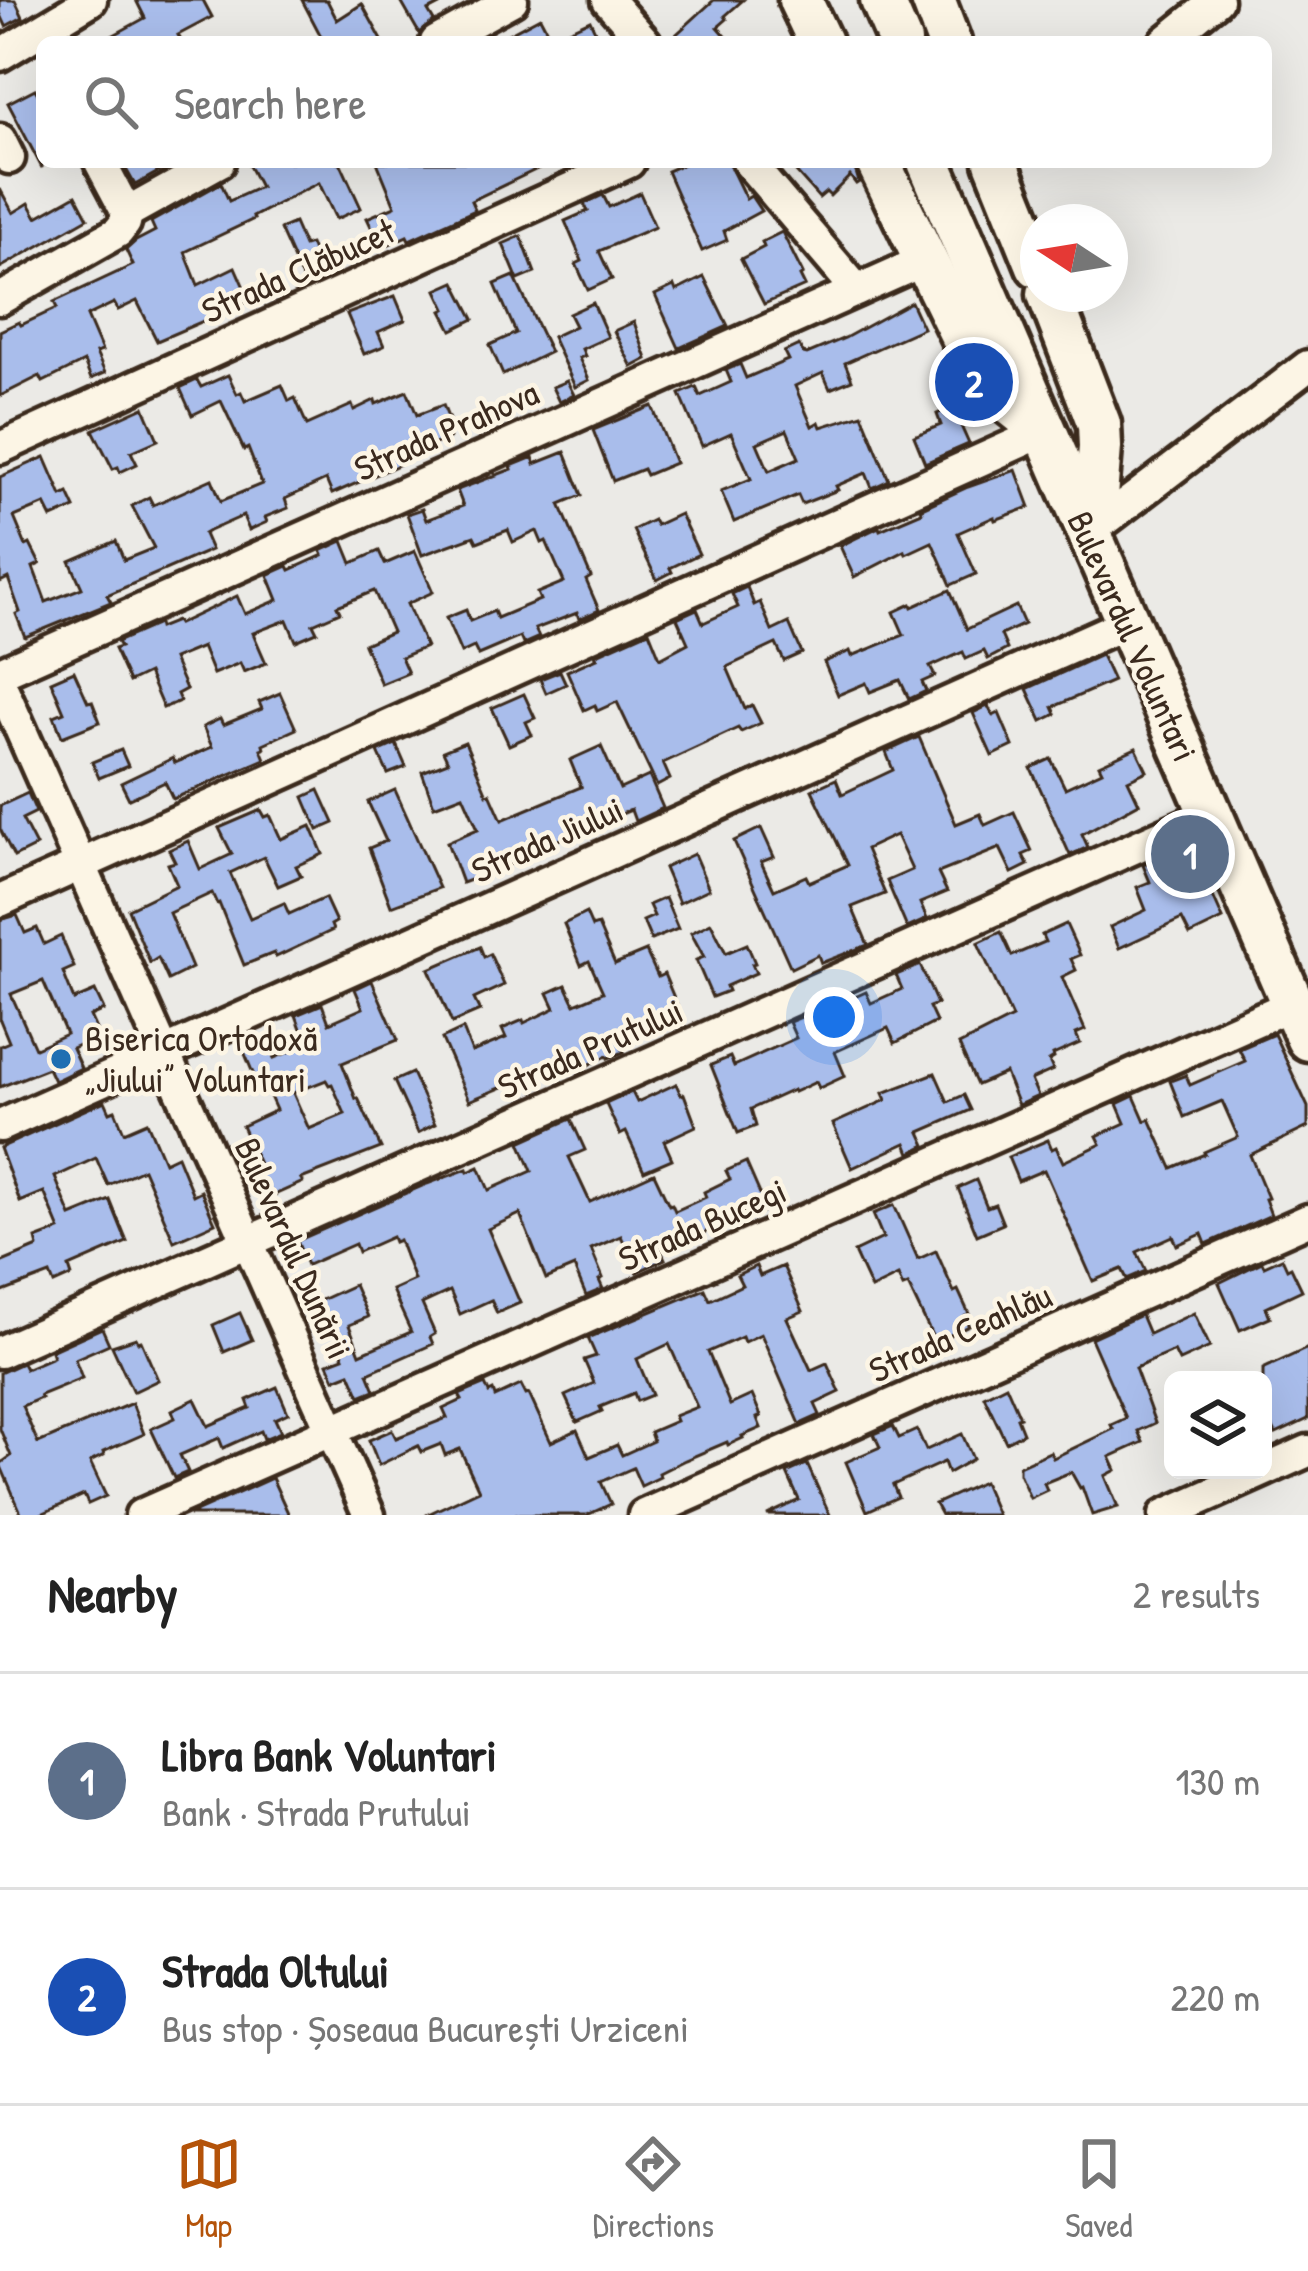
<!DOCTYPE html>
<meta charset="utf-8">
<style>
:root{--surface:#fff;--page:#f6f6f6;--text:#222;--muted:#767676;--line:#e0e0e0;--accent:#b45309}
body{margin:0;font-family:"Patrick Hand",sans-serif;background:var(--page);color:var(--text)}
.controls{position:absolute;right:36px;bottom:36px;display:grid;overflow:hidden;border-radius:18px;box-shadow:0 12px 48px #0002}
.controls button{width:108px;height:108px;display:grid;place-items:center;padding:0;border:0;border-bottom:3px solid var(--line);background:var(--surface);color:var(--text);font:60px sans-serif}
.compass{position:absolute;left:1020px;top:204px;width:108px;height:108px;border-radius:50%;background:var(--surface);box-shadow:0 12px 48px #0002;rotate:282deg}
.you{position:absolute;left:834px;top:1017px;width:42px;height:42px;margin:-30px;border:9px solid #fff;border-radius:50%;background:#1a73e8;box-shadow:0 0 0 18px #1a73e833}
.badge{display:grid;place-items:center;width:78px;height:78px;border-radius:50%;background:var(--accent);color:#fff;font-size:39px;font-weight:700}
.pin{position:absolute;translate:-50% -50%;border:6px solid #fff;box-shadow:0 3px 12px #0006}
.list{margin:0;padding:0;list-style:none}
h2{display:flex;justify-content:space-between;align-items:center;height:156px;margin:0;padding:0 48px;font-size:51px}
h2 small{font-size:39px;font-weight:400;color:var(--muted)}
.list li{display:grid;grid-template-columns:78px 1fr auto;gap:36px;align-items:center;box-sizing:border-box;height:216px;padding:0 48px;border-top:3px solid var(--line)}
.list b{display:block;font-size:45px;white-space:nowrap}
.list p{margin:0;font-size:39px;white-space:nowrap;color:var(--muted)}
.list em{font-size:39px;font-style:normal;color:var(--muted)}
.icon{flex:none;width:66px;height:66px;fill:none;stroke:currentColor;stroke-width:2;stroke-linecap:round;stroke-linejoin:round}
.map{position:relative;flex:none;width:1308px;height:1515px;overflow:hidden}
.search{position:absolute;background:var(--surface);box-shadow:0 12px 48px #0002;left:36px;right:36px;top:36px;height:132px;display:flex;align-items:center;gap:30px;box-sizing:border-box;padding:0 42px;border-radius:18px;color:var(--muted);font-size:45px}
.sheet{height:588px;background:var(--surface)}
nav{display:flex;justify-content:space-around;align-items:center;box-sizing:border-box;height:168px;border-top:3px solid var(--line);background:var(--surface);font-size:33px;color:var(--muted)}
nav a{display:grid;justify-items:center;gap:6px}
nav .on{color:var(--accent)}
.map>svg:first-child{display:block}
.building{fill:#a9bdeb;stroke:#3b2a1e;stroke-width:3;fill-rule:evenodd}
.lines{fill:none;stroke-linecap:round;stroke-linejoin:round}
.minor-casing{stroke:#3b2a1e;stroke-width:39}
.highway-casing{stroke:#3b2a1e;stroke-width:51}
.minor{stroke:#fcf5e5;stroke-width:30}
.highway{stroke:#fcf5e5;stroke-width:42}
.poi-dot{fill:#1f6fb2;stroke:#fcf5e5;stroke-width:4.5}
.labels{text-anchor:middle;stroke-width:9;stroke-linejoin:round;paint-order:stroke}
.street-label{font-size:36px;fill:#3b2a1e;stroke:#fcf5e5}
.poi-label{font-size:36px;fill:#3b2a1e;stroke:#fcf5e5;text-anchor:start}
</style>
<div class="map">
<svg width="1308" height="1515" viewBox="0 0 1308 1515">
<rect width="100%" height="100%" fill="#ebeae6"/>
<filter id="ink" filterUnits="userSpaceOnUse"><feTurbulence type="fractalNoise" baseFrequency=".00833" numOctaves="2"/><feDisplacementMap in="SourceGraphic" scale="24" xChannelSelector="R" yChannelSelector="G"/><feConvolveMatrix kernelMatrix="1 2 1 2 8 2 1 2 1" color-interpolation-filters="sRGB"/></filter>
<g filter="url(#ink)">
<g class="building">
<polygon points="0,0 15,0 23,17 6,26 0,13"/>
<polygon points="136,0 203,0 212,17 178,35 182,42 101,42 145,18"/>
<polygon points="302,0 327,0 337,20 362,4 383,42 324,42"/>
<polygon points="400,0 449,0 428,11 434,21 419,33"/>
<polygon points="714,0 743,0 725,16 727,19 718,27 731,42 668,42"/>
<polygon points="540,17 551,38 590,20 600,42 493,42"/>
<polygon points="35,89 42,101 42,168 8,103"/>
<polygon points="122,162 176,162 135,185"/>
<polygon points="247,162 340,162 361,208 336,219 319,183 302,191 253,217 254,219 185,252 198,285 235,267 250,301 157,341 137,301 118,310 114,303 87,316 102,351 96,353 105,373 91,379 84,362 43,382 40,376 0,396 0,331 19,322 21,325 57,308 54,302 133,265 126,250 136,241 155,231 151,222 221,183 229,201 260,187"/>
<polygon points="377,162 552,162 471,201 475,210 409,240 407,236 381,248 367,218 395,206"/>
<polygon points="688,162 728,162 746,199 751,196 761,211 724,231 727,240 702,251 667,171"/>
<polygon points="787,162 853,162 859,182 856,184 850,176 830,196 826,192 819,198"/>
<polygon points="0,189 13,213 29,203 37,217 76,195 88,218 0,268"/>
<polygon points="640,193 655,227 599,251 612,279 588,290 576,264 582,261 565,221 588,211 584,204 603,195 609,207"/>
<polygon points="294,223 304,246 310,244 316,259 311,261 318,279 305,285 280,229"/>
<polygon points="782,232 803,274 800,276 805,286 764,304 741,259 764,247 762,242"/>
<polygon points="521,236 535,273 518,280 503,244"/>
<polygon points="514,276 550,352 503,375 490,345 516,333 495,284"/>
<polygon points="704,277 728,326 679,348 655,295 674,286 676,291"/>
<polygon points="455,282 474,319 452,330 442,311 446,309 437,290"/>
<polygon points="395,296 405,320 378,332 384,346 364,354 347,314"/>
<path d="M 911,302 L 923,328 L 845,363 L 852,380 L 830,389 L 823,373 L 795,386 L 812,426 L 819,422 L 821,427 L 862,414 L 889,480 L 872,488 L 866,473 L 836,486 L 838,490 L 802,504 L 798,495 L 734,522 L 721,491 L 751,479 L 731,433 L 702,446 L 680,394 L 696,387 L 700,396 L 731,382 L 726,370 L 740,364 L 746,378 L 788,360 L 784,352 L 799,345 L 803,353 L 807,354 L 845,338 ZM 787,430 L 799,458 L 769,471 L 757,443 Z"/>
<polygon points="593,303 608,337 582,349 585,356 579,358 589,380 575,387 552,337 575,326 569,314"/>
<polygon points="634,322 647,359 632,367 614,331"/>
<polygon points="228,375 237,394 241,392 245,401 282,385 289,401 295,398 307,425 352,405 354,410 375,400 376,404 407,391 417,415 443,405 451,425 446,427 450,438 400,458 402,463 394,467 332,494 326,480 285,499 288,508 265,517 267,522 249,530 243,516 209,531 204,534 211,550 107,595 111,602 25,637 16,614 20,612 8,578 0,582 0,477 45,457 62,496 68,493 75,508 52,518 45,504 14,517 26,546 30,544 40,564 33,567 46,602 82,588 70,561 116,541 124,560 154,548 132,506 149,497 153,505 212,479 221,501 262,484 248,448 244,450 221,401 192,415 180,388 197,380 201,387"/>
<polygon points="567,381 574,395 559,402 552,387"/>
<polygon points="964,402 972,421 961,426 969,444 925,463 914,436 941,425 937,414"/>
<polygon points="652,406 675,463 646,475 643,469 613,481 593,430"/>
<polygon points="144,407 158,440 131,452 137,464 120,472 118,467 113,469 93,430"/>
<polygon points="565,452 582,495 560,504 591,577 586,580 599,610 579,619 577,613 535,629 539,637 523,644 520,637 478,655 474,647 461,653 446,618 466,610 470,621 494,611 497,618 540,600 537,593 564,582 546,541 542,543 537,531 513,542 508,530 477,542 474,536 422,555 407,514 422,509 426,520 463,506 457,490 512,469 511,466 533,457 535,464"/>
<polygon points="1016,470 1030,507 995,520 994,517 958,533 976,574 951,585 932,542 906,554 905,551 854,577 840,546 879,527 880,530 922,512 920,509 968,487"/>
<polygon points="680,514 699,554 670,568 672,572 657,580 633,530 653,520 656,525"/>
<polygon points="343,541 352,563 379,551 385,564 415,551 433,592 407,604 426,647 401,657 408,673 381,684 364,644 392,632 374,591 337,606 340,612 313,624 317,632 296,641 287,620 253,633 266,663 244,672 240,663 213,674 202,647 173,659 186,689 177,694 180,701 163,708 148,673 129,682 114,649 120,647 117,642 158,624 159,628 176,621 178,624 237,596 245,614 278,600 268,575 288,566 290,570 323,555 321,551"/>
<polygon points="747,587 754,605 760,602 772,631 789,623 802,653 784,661 776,644 727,667 745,709 752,705 761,723 741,732 738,728 663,763 670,779 657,786 617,702 597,711 595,705 584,710 567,671 597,658 595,655 649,631 660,658 688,643 677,618 697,609 703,623 738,607 732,594"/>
<polygon points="950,590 967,629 1016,606 1024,624 1001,635 1007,649 988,659 984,651 966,659 963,652 930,667 935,676 922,682 926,691 909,699 900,680 870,692 866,683 838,695 824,662 850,651 852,656 904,635 894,612 911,604 912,607"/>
<polygon points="1101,655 1113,681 1053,707 1056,714 1042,721 1027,689"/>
<polygon points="74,671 88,702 92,701 100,722 62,737 54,716 64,712 51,681"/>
<polygon points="560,671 566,684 546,693 540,679"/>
<polygon points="280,693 296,729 263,744 264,748 261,749 265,759 173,799 165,782 129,799 121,783 173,758 175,763 212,747 203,727 220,719 223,725 262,709 259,702"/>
<polygon points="524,694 535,718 526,722 532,735 509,745 492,708"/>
<polygon points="988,706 993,716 999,713 1013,746 992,756 973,713"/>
<polygon points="919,737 956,824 980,814 985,825 1014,812 1032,851 1023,855 1028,865 1012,873 1000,848 938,873 947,892 920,903 927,919 907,928 887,881 912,870 896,835 866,849 885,894 852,907 868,945 821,963 818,955 791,968 734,841 761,828 774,857 761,862 774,890 806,876 809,882 848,865 812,790 836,779 842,794 893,770 886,752"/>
<polygon points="465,742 487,794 490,793 502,820 581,787 570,760 601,746 620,789 649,776 663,808 635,821 631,810 538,848 540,853 462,883 447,842 478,829 463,795 434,806 422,772 448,762 443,751"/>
<polygon points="396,744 406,767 388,774 378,752"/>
<polygon points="1136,748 1147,771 1128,780 1139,803 1082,834 1088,847 1070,855 1031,768 1051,759 1065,788 1102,771 1099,765"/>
<polygon points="121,750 128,766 99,778 92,762"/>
<polygon points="319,790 334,823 318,830 304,797"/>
<polygon points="395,790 439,888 391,906 369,848 386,841 368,802"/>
<polygon points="28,793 36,812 22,819 36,846 14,857 0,829 0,806"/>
<polygon points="261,810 265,817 270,815 281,839 311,826 323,854 296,866 301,876 278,886 264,857 230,873 250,918 284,903 289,914 325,898 336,922 331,925 333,930 276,957 274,953 244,965 219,903 217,904 212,893 169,913 192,968 168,980 158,958 150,963 128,909 177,885 168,864 175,862 169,850 188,841 200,869 232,854 219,828"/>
<polygon points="1190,844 1223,919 1190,935 1182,919 1119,948 1110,927 1146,910 1137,887 1150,882 1143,865"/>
<polygon points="694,854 709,889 679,903 664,868"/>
<polygon points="665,898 678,929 651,940 643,921 654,916 649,905"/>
<polygon points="586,913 592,927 598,925 615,964 646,951 658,977 664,974 677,1005 670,1008 673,1016 620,1043 624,1052 608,1058 607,1056 582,1068 579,1062 553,1075 549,1068 469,1101 442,1039 463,1029 472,1052 506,1038 502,1029 523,1020 524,1023 555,1008 548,993 566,985 575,1004 603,992 589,961 581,965 564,924"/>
<path d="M 17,915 L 25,933 L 37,928 L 44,944 L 61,936 L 74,967 L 63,972 L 74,1000 L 95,991 L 104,1010 L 90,1016 L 99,1036 L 72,1048 L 81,1068 L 54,1081 L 48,1068 L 0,1087 L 0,1046 L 9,1042 L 0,1020 L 0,920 ZM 43,981 L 66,1034 L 35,1048 L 11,994 Z"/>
<polygon points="711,923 726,953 747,944 755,963 752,964 756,973 726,986 728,991 712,997 696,960 704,957 691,933"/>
<polygon points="1066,924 1080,955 1071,959 1076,970 1062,977 1085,1030 1076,1034 1080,1043 1053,1055 1054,1058 1049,1061 1053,1070 1031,1080 1038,1096 1018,1105 1005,1073 977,1085 959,1045 1012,1018 978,943 1001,932 1012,956 1045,942 1042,935"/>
<polygon points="480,947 484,957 490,954 504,985 474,999 480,1011 452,1023 429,969"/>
<polygon points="920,965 937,1004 929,1007 936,1022 895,1043 888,1028 835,1052 845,1076 819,1088 816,1082 794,1092 793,1090 751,1109 756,1126 738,1133 711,1065 730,1057 734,1066 796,1038 789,1022 816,1011 817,1014 866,992 871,1003 902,989 896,975"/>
<path d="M 372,981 L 398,1040 L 342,1063 L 356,1099 L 358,1098 L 381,1148 L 301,1179 L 303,1182 L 263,1200 L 250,1171 L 260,1166 L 242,1126 L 276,1110 L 263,1081 L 257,1083 L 243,1049 L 266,1039 L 274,1058 L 307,1045 L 296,1015 L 322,1004 L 329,1023 L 363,1008 L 355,989 ZM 326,1080 L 329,1085 L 332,1084 L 345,1114 L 309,1129 L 293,1093 Z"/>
<polygon points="1274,1034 1308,1107 1308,1127 1250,1155 1268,1198 1265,1199 1271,1215 1206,1244 1202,1234 1177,1245 1173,1236 1137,1252 1146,1271 1127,1279 1122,1269 1093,1281 1044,1170 1018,1181 1008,1157 1048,1140 1052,1149 1056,1147 1063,1162 1101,1144 1097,1136 1125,1123 1117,1104 1134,1096 1145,1121 1150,1119 1172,1168 1205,1154 1204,1152 1238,1137 1222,1101 1184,1117 1170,1081 1186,1075 1190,1085 1245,1061 1239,1049"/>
<polygon points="412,1073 435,1124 418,1133 394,1081"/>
<polygon points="935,1073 948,1102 964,1095 971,1110 920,1132 926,1145 910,1153 906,1143 852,1168 833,1124 886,1100 883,1093"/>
<polygon points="676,1084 681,1095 684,1094 696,1126 664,1141 672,1159 644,1171 626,1132 620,1135 606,1104 632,1092 637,1102"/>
<polygon points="105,1101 110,1112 115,1110 124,1132 147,1122 164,1162 177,1156 193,1195 201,1191 215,1223 174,1241 143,1169 108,1185 96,1158 55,1177 71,1216 110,1200 127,1242 69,1267 72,1276 54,1284 50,1274 0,1293 0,1263 38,1247 36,1239 60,1230 44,1192 20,1202 0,1148"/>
<polygon points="571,1119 585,1150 569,1157 590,1202 654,1173 669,1205 672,1204 675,1211 706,1197 704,1192 730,1179 726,1171 746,1162 767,1210 747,1219 744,1212 692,1239 689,1232 659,1246 665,1259 637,1272 621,1236 591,1249 603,1278 599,1280 603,1289 586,1296 574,1267 546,1279 520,1214 488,1229 520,1303 497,1313 491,1300 460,1314 450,1291 422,1304 435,1334 430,1337 433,1344 368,1373 375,1390 360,1396 350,1373 335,1379 328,1363 344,1357 319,1301 354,1285 368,1317 349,1325 360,1354 411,1332 392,1290 414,1280 399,1240 394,1242 392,1237 358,1252 355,1244 307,1265 297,1241 427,1184 467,1169 468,1172 479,1167 489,1190 532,1171 520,1142"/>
<polygon points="976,1180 987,1207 995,1204 1003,1224 977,1235 958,1188"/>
<polygon points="894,1205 918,1259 936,1251 954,1292 958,1290 969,1314 964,1317 969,1326 935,1342 908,1285 903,1287 898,1276 871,1289 854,1252 883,1238 873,1214"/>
<polygon points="1282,1258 1287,1269 1291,1267 1302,1290 1266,1307 1270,1317 1240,1330 1219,1283 1262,1262 1264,1266"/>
<polygon points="756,1266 760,1276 783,1266 803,1311 787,1318 811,1370 827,1363 840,1392 815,1404 820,1415 800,1424 761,1334 744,1342 742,1337 708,1352 730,1405 752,1395 761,1416 757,1418 761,1428 742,1436 743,1438 728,1445 727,1442 685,1460 659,1473 660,1477 641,1486 633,1468 601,1482 611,1504 587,1515 426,1515 479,1490 460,1449 445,1455 441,1444 421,1452 418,1446 379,1465 369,1440 392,1430 396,1438 447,1418 443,1409 462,1400 459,1395 485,1384 489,1393 493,1391 495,1397 521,1385 526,1395 529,1394 551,1442 577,1430 589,1457 617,1445 622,1455 653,1441 650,1432 676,1421 674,1416 697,1407 669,1344 637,1359 652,1395 637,1401 634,1393 600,1407 602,1411 577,1422 565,1396 594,1383 584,1360 596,1356 588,1338 705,1289 710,1300 742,1285 737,1275"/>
<polygon points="240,1313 252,1340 224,1352 213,1325"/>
<polygon points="1194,1313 1210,1347 1179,1361 1174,1351 1135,1368 1155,1423 1138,1431 1143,1442 1110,1457 1116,1470 1105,1476 1118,1507 1092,1515 1082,1487 1080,1488 1071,1472 1044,1483 1047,1490 1030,1498 1019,1473 1019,1466 1050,1452 1053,1458 1113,1429 1111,1425 1126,1418 1091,1338 1141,1315 1149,1334"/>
<polygon points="102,1328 109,1344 75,1359 82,1378 40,1395 41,1398 22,1406 38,1443 132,1403 144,1434 103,1452 104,1455 90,1462 106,1496 88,1504 84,1495 39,1515 22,1515 0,1464 11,1456 0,1429 0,1373 22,1363 25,1369 53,1357 51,1351"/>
<polygon points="136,1338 138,1342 141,1341 158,1380 133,1392 112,1346"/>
<polygon points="1308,1348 1308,1419 1276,1434 1263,1405 1263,1369"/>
<polygon points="1006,1385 1020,1417 1017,1418 1023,1433 1006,1442 984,1396"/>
<polygon points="277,1387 288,1413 275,1419 281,1432 264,1439 261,1431 223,1448 219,1438 180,1455 188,1472 174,1478 151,1429 175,1418 172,1410 195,1399 208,1426 250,1408 247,1400"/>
<polygon points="893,1426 899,1438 917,1430 926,1450 962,1434 973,1459 948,1473 944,1462 893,1485 898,1497 867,1511 846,1462 880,1447 874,1434"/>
<polygon points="807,1464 830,1515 767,1515 799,1500 787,1473"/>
<polygon points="272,1478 289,1515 189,1515"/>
<polygon points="983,1482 997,1515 941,1515 935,1504"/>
</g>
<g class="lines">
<defs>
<g id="minor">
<polyline points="608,0 645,42"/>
<polyline points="436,42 512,0"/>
<polyline points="1165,42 1217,0"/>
<polyline points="0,55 91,0"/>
<polyline points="0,140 9,158"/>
<polyline points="100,162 127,213"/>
<polyline points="748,162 857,290"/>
<polyline points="127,213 219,162"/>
<polyline points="0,299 118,232 125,223 127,213"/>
<polyline points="0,448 629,162"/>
<polyline points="1107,519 1308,366"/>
<polyline points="0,673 925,260"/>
<polyline points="0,683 369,1515"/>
<polyline points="0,901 1045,431"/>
<polyline points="0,1126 1126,623"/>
<polyline points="0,1352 1210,814"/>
<polyline points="141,1515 1293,1004"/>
<polyline points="644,1515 1308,1220"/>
<polyline points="1165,1515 1308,1451"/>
</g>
<g id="highway">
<polyline points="800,0 820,42"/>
<polyline points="882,0 900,42"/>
<polyline points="933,0 949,42"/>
<polyline points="878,162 981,375 1001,396 1036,424"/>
<polyline points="929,162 1308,1039"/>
<polyline points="996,162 1038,266"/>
<polyline points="1049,294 1099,424 1100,447 1096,496"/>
</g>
</defs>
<use href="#minor" class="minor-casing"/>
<use href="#highway" class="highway-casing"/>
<use href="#minor" class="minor"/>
<use href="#highway" class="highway"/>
</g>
</g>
<circle class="poi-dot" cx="61" cy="1059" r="12"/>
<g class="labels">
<g class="street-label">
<text transform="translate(298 270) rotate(-24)" y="13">Strada Clăbucet</text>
<text transform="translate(446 430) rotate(-24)" y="13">Strada Prahova</text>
<text transform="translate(1133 636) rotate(66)" y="13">Bulevardul Voluntari</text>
<text transform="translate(547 839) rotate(-24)" y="13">Strada Jiului</text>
<text transform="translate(590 1048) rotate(-24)" y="13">Strada Prutului</text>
<text transform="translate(702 1224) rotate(-24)" y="13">Strada Bucegi</text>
<text transform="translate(294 1248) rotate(66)" y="13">Bulevardul Dunării</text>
<text transform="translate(960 1332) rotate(-24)" y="13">Strada Ceahlău</text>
</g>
<g class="poi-label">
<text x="85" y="1051">Biserica Ortodoxă<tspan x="85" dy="41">„Jiului” Voluntari</tspan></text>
</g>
</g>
</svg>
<div class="controls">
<button><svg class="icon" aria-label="layers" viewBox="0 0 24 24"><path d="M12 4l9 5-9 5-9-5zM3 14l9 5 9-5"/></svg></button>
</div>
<svg class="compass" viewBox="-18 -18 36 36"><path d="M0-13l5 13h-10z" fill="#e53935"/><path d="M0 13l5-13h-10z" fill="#767676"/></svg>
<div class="you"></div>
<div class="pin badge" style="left:1190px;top:854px;background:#5c6f8a">1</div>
<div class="pin badge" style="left:974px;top:382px;background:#1a4fb4">2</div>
<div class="search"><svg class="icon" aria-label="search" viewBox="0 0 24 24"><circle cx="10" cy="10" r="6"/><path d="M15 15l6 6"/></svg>Search here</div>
</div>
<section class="sheet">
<h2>Nearby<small>2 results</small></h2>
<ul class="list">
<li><span class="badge" style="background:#5c6f8a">1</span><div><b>Libra Bank Voluntari</b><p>Bank · Strada Prutului</p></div><em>130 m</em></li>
<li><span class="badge" style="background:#1a4fb4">2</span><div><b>Strada Oltului</b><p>Bus stop · Șoseaua București Urziceni</p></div><em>220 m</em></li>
</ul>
</section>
<nav>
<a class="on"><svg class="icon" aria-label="map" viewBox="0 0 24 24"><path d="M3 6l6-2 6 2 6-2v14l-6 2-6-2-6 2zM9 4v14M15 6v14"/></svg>Map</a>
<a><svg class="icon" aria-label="directions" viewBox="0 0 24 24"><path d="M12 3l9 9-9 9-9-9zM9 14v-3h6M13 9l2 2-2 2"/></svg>Directions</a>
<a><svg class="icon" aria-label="saved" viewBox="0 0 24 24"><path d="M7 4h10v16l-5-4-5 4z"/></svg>Saved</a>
</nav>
